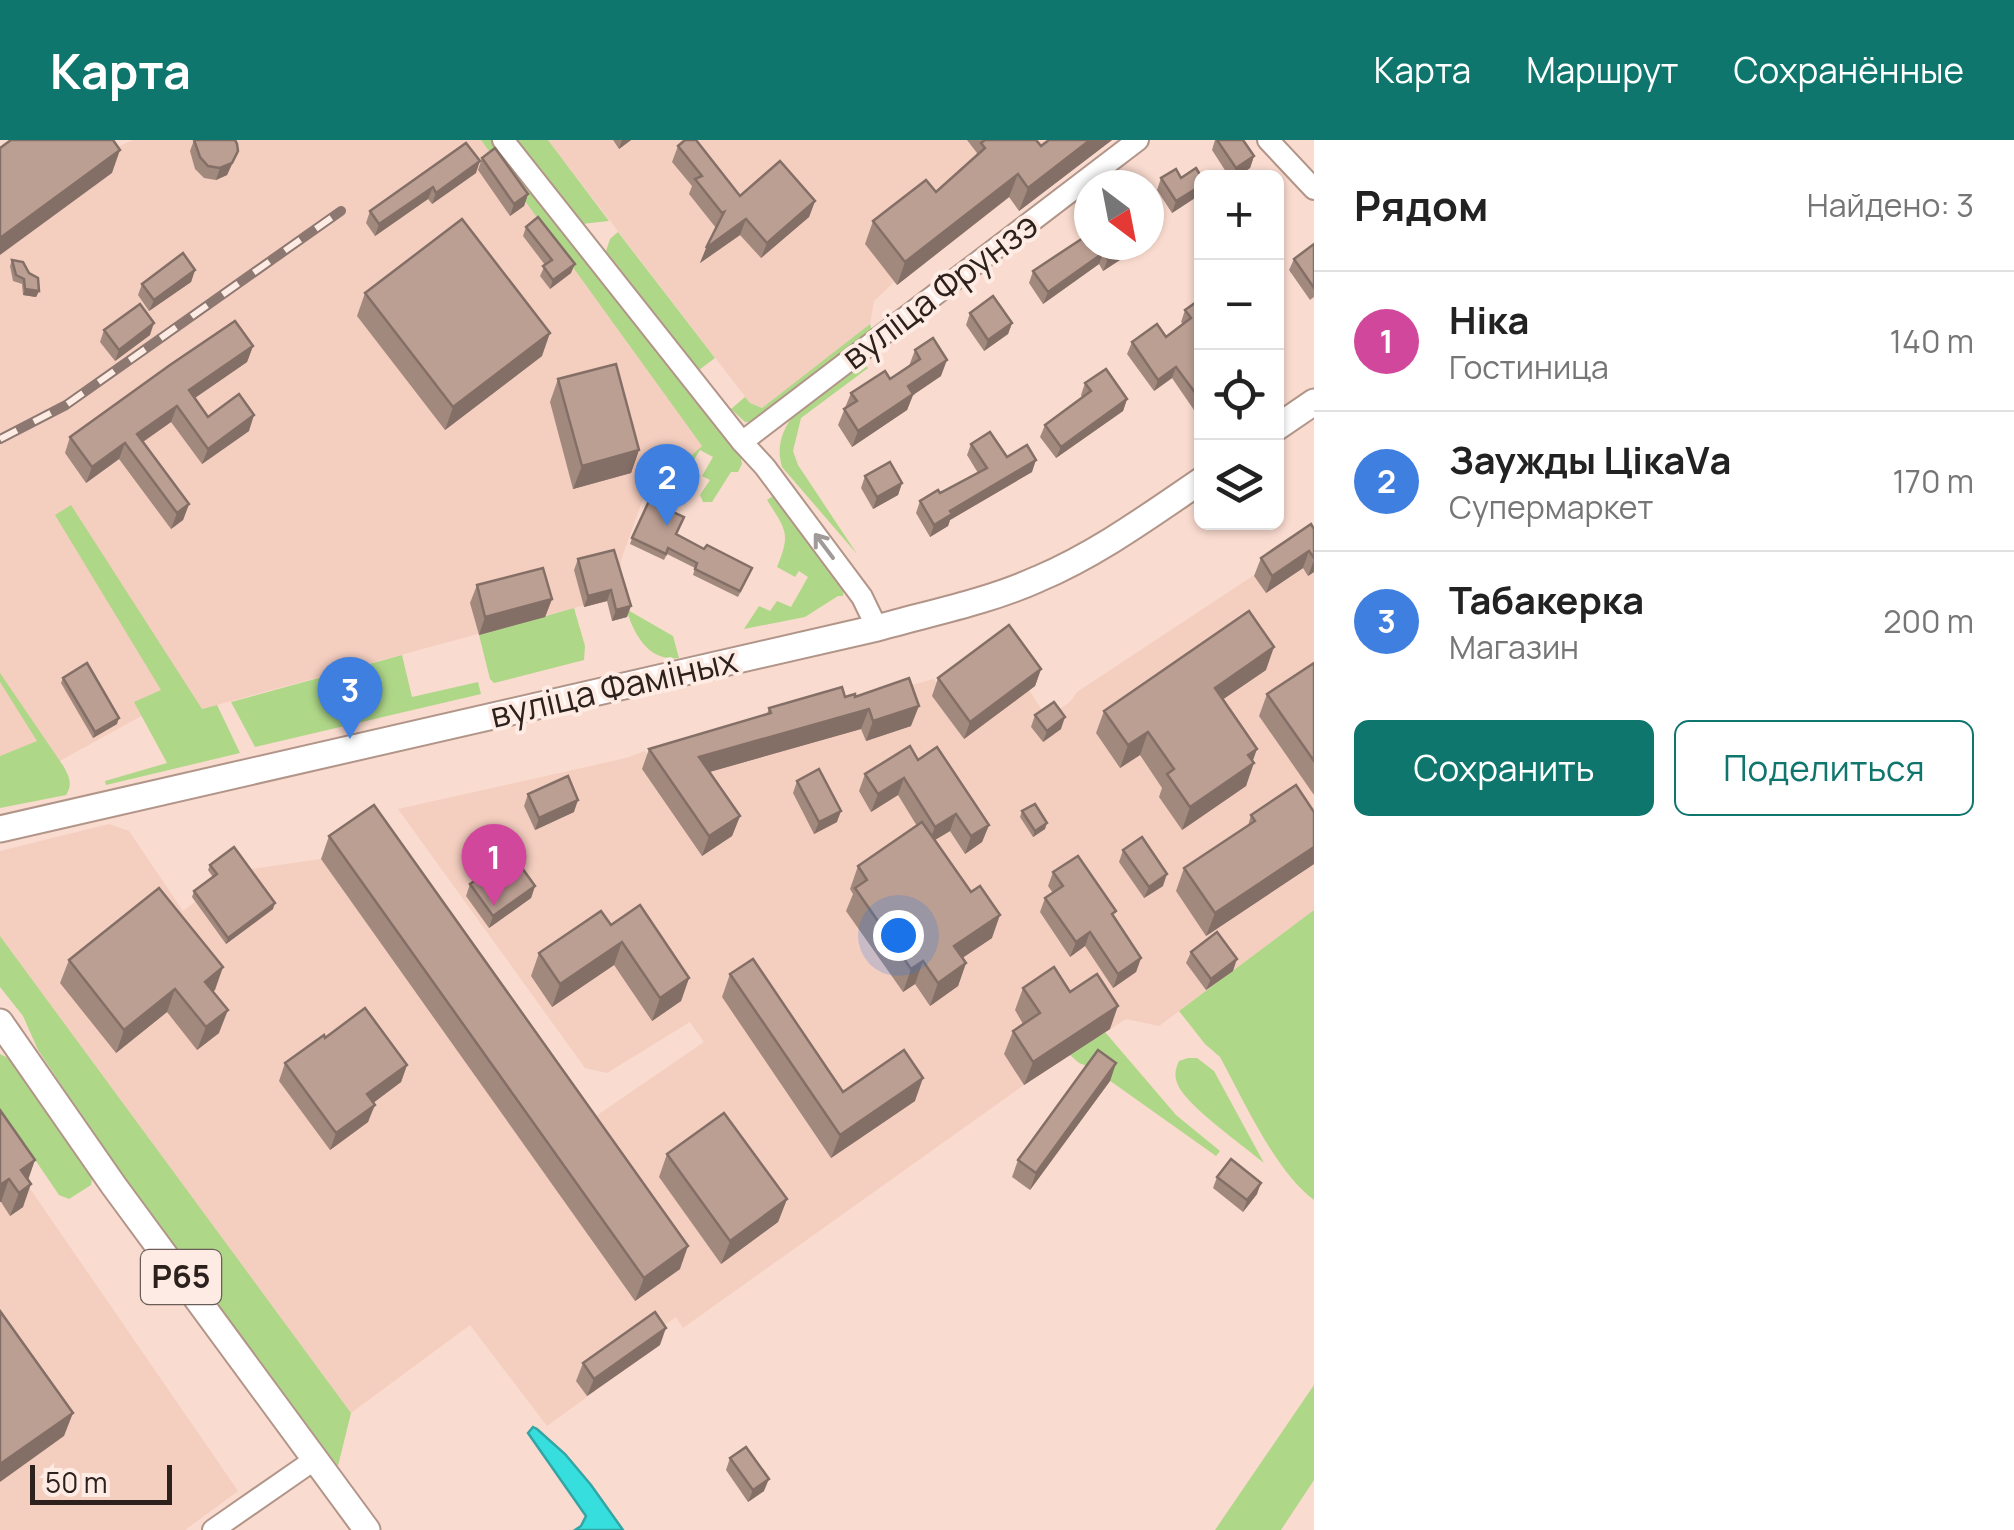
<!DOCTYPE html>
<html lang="ru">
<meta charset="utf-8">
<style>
:root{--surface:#fff;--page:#f6f6f6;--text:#222;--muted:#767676;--line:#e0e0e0;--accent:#0f766e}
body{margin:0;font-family:Manrope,sans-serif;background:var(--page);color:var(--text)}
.controls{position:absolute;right:30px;top:30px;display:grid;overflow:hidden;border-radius:15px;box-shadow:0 2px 8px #0004}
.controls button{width:90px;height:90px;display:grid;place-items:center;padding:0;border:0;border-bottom:2px solid var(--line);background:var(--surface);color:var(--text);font:50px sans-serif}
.compass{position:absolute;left:1074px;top:30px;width:90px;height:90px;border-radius:50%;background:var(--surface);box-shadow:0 2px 8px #0004;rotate:148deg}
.scale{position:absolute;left:30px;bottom:25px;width:142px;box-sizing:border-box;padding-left:10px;border:5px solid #2c211d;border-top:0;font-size:28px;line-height:35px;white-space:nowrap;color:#2c211d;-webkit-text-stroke:8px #feece4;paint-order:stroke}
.you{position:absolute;left:898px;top:795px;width:35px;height:35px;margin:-25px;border:8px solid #fff;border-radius:50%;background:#1a73e8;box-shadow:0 0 0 15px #1a73e833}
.badge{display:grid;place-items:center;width:65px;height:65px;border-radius:50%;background:var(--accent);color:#fff;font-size:32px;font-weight:700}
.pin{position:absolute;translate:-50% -82px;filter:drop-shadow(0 2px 5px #0008)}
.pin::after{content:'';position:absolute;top:52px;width:35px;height:30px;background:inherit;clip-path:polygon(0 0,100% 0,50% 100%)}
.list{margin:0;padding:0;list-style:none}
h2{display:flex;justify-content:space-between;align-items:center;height:130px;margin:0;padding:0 40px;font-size:42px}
h2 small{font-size:32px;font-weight:400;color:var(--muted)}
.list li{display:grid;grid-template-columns:65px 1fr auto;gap:30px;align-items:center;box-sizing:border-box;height:140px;padding:0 40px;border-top:2px solid var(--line)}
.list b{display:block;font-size:38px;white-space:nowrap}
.list p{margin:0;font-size:32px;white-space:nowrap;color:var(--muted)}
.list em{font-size:32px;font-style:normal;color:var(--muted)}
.actions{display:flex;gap:20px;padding:30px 40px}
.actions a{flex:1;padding:22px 0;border:2px solid var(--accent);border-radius:15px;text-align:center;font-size:35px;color:var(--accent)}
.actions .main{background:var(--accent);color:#fff}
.icon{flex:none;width:55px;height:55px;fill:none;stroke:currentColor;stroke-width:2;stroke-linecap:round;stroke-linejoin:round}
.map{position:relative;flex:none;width:1314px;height:1390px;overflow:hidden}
header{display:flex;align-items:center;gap:60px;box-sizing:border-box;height:140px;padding:0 50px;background:var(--accent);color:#fff}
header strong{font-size:48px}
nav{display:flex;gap:55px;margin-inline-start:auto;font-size:35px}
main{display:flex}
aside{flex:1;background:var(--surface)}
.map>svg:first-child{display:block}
.built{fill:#f4cebf}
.green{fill:#afd788}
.water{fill:#36dede;stroke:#33a5a4;stroke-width:2.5}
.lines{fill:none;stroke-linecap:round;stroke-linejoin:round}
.minor-casing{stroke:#b29589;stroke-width:24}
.major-casing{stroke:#b29589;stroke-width:29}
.minor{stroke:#fff;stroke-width:20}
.major{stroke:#fff;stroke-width:25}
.rail-casing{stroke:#8c7870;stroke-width:10}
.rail{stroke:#feece4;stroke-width:6;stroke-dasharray:19;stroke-linecap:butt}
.wall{fill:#a2897e}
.shaded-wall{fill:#846f67}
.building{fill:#bc9f93;stroke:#846f67;stroke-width:2.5}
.oneway{stroke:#a09b99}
.labels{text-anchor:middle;stroke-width:8;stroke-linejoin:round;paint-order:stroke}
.shield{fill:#feece4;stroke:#6b5e59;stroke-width:2.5}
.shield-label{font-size:32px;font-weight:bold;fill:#2c211d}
.street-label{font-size:35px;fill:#2c211d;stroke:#feece4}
</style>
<header>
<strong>Карта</strong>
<nav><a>Карта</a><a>Маршрут</a><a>Сохранённые</a></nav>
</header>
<main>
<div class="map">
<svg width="1314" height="1390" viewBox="0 0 1314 1390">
<rect width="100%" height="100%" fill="#fadbcf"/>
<g class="built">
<polygon points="71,0 100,15 133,0 481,0 702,306 643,359 621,420 620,457 581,466 202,569 145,574 56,623 37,602 0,616 0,25"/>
<polygon points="548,0 1112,0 1009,58 897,145 894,142 874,161 870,184 762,268 750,263"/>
<polygon points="1314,388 1314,770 1159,886 1126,879 1024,945 683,1188 676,1177 652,1194 659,1205 547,1286 470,1185 351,1273 0,796 0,711 109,684 129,691 183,771 195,762 192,757 214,740 208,730 232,713 245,730 320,719 365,687 580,987 704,902 690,882 607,933 585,928 398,669 626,618 645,611 652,625 834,566 934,539 941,549 1029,550 1046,576 1051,575 1070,562 1077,552 1304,402 1302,396"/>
<polygon points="0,1005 238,1351 185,1390 0,1390"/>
</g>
<g class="green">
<polygon points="481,0 493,0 740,312 742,324 738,332 731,332 712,362 703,362 700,355 710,340 702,336 713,317 700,310 689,328 685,326 664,356 652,350 702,306"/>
<polygon points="514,0 548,0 609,81 582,84"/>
<polygon points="618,92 715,218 699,230 606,111 610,99"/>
<polygon points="870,184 873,193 753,282 745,282 731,269 745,257 750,263 762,268"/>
<path d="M 863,222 L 868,228 L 801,278 L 793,311 L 798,325 L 857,414 L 782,327 C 776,307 782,289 795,274 Z"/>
<path d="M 776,354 L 844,446 L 843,456 L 838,456 L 805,477 L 744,489 L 759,466 L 770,471 L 777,461 L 791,467 L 808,437 L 799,431 L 795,437 L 777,427 C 791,393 786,390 767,360 Z"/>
<polygon points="71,365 202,569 217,565 240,613 106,645 105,641 167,623 134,562 161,550 55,375"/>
<polygon points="574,468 585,506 584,520 494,543 490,539 479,495"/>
<path d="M 626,469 L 673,496 L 679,518 C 648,522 634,494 626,469 Z"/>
<polygon points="402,515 412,557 478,542 481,554 255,607 231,562"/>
<path d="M 0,533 L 64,627 C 69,637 73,644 66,655 L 0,668 L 0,616 L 37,601 L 0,542 Z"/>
<path d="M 1314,770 L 1314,1060 C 1275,1031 1244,961 1220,917 L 1205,904 L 1179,871 Z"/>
<polygon points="0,796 351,1273 338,1326 267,1237 132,1051 38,910 23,876 0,847"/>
<polygon points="1105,892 1176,975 1220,1011 1216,1016 1092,928 1079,923 1070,915"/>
<polygon points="0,914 12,920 92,1038 91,1045 69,1059 59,1055 0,968"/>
<path d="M 1188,918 L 1197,918 L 1214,931 L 1264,1023 C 1244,1006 1187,966 1178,945 C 1174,936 1175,930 1179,921 Z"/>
<polygon points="1314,1245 1314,1340 1281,1390 1215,1390"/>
</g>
<polygon class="water" points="533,1287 537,1289 565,1314 591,1345 623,1390 575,1390 581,1386 586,1376 528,1293"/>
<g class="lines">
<defs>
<g id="minor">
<polyline points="503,0 742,302 765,327 862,457 877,488"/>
<polyline points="1268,0 1314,49"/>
<polyline points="742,302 1138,0"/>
<polyline points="213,1390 314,1320"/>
</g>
<g id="major">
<polyline points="1276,288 1314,262"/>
<path d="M 0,689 L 877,488 C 930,473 987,462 1038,439 C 1097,414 1149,376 1202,340"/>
<polyline points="0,882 114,1046 367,1390"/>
</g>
</defs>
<use href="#minor" class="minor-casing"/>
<use href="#major" class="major-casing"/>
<use href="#minor" class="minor"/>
<use href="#major" class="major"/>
<defs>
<polyline id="rail" points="0,299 66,265 341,71"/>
</defs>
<use href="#rail" class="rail-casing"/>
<use href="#rail" class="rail"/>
</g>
<g class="wall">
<polygon points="194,0 238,11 227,35 216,40 204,38 195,29 190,11"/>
<polygon points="613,0 631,0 619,9"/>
<polygon points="967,0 1036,0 1041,6 1049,0 1112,0 1019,71 1009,57 897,145 865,104 873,81 936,52 976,16 977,13"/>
<polygon points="1215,0 1243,0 1254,16 1250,28 1235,38 1230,38 1212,10"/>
<polygon points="466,3 476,33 432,64 428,59 375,96 366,83 370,71"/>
<polygon points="678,6 740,56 815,61 809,77 761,118 740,95 700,123 716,88 689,54 692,46 672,22"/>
<polygon points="482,18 528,54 524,66 510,76 478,30"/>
<polygon points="1161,38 1201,54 1172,73 1157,50"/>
<polygon points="526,87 571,133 550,149 540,136 545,125 523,96"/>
<polygon points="1089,94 1123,118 1103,131 1099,124 1043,164 1029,143 1033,131"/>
<polygon points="1314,104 1314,157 1310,160 1289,130 1294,119"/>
<polygon points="12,120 39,151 36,157 23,155 22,144 13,141 10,126"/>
<polygon points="195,130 191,142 149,171 138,155 142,144"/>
<polygon points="365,153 542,216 445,290 357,176"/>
<polygon points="1202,158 1202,265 1194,270 1172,238 1154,251 1127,214 1132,202 1166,197 1183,184 1181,182 1185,170"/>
<polygon points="970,173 1012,183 1008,194 984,211 966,185"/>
<polygon points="104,190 150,195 115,221 100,202"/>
<polygon points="253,206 247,222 195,258 208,277 249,291 202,324 171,282 143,302 189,364 183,380 171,389 119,319 86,343 65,313 70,297"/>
<polygon points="915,210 941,236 913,255 907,270 852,307 838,285 851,253 890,239 909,226"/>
<polygon points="558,239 639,310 631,333 573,349 550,262"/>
<polygon points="1085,243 1127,259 1123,271 1056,318 1040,297 1045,285 1082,257 1081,255"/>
<polygon points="971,304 1007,317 1032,332 950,380 948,386 930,397 916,373 920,361 940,353 978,333 967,315"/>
<polygon points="865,336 902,343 898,355 873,369 861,348"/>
<polygon points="1314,389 1314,432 1308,436 1303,428 1266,453 1254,436 1261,418"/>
<polygon points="676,395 750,433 738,457 693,435 695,428 667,414 664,420 630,404 632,398"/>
<polygon points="614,410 627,477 612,481 607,461 584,467 574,430 578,419"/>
<polygon points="477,445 552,459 545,477 479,495 470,463"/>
<polygon points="1314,523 1314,655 1259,576 1267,554"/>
<polygon points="1041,529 1035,546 964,599 932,556 938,538"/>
<polygon points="1266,530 1223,559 1253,621 1246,646 1182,690 1159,657 1162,648 1140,615 1120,628 1096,593 1104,571"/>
<polygon points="63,538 117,584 93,598 61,543"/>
<polygon points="845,557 855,557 911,586 866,601 861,589 709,632 740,676 732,696 702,716 642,629 649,609 767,574 769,568"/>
<polygon points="1035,575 1061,589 1043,602 1031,587"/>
<polygon points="918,620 989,685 982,702 965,714 950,691 935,700 992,798 962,818 966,823 958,846 930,866 915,844 903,852 846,771 853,754 850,749 858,726 917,686 898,655 871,672 859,651 865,634"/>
<polygon points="797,641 837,682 814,694 793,653"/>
<polygon points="528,654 574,672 535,690 524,666"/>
<polygon points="1022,671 1045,689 1033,697 1020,677"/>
<polygon points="1314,672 1314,724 1206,796 1176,751 1184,728 1248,686 1251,675"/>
<polygon points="329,696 680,1129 635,1161 321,719"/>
<polygon points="1123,710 1163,746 1144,758 1119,722"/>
<polygon points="210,725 273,769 226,804 192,757 194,751 213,737 208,730"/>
<polygon points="1053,732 1114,777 1141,818 1136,832 1113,848 1085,806 1070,817 1040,772 1045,758 1053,753 1048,746"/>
<polygon points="470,744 535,746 531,758 489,788 466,756"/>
<polygon points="611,785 689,838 681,861 652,881 614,825 552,867 531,836 539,813"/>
<polygon points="1191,812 1233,831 1206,850 1186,823"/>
<polygon points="69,820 223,827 213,852 219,893 197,910 167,872 116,913 60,843"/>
<polygon points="730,834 843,952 915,961 831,1018 722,857"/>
<polygon points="1023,848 1070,852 1110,889 1024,945 1004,914 1013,891 1023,884 1015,870"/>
<polygon points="325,898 407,925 401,942 373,963 368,982 330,1010 279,941 285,923"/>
<polygon points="1116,923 1110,941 1030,1050 1012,1037 1018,1020"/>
<polygon points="0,970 28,1040 23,1067 10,1076 1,1062"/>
<polygon points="667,1014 787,1059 778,1082 721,1124 659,1037"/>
<polygon points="1217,1037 1257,1054 1243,1072 1213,1048"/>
<polygon points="660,1205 587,1256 576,1241 583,1223"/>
<polygon points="730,1318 764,1351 748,1362 726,1330"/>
</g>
<g class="shaded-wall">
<polygon points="622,0 631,0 619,9"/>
<polygon points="1090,0 1112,0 1019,71 1028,48"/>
<polygon points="120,10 112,33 0,115 0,98"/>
<polygon points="238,11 227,35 216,40 220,28"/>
<polygon points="1254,16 1250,28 1235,38 1232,38 1236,28"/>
<polygon points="480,21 476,33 432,64 436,53"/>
<polygon points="1018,34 1009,57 897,145 905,122"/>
<polygon points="1202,45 1201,54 1172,73 1176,61"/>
<polygon points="433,47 428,59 375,96 379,84"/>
<polygon points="528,54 524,66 510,76 514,64"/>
<polygon points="815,61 809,77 761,118 767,103"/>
<polygon points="746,79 740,95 700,123 706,108"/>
<polygon points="1127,107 1123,118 1103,131 1108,119"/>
<polygon points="1103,113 1099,124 1043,164 1048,152"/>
<polygon points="575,124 571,133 550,149 553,140"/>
<polygon points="195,130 191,142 149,171 154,160"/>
<polygon points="25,149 39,151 36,157 23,155"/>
<polygon points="154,183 150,195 115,221 119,210"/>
<polygon points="1012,183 1008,194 984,211 988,200"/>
<polygon points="550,193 542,216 445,290 453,267"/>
<polygon points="253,206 247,222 183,266 189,250"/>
<polygon points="947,220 941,236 913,255 907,270 852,307 858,291 908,246"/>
<polygon points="1176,227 1172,238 1154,251 1158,240"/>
<polygon points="1202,256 1202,265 1194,270 1199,258"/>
<polygon points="1127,259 1123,271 1056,318 1061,307"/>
<polygon points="177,266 171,282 131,310 137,294"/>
<polygon points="254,275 249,291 202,324 208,309"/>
<polygon points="125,303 119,319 86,343 92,327"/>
<polygon points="639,310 631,333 573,349 582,326"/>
<polygon points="1036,320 1032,332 950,380 948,386 930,397 934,385 950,371"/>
<polygon points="902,343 898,355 873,369 877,357"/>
<polygon points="189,364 183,380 171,389 177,373"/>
<polygon points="1309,411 1303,428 1266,453 1272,436"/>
<polygon points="1314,420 1314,432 1308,436"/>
<polygon points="611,450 607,461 584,467 588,456"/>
<polygon points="552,459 545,477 479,495 485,477"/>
<polygon points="631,466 627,477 612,481 616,470"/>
<polygon points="1274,507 1266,530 1206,571 1215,548"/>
<polygon points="1041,529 1035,546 964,599 970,582"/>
<polygon points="919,566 911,586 866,601 873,581"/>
<polygon points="869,569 861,589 692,637 699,617"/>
<polygon points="1065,577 1061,589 1043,602 1047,591"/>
<polygon points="119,578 117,584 93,598 95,592"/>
<polygon points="1148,592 1140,615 1120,628 1128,605"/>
<polygon points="1257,609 1251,626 1254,623 1246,646 1182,690 1190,667 1248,615"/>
<polygon points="904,638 898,655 871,672 878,654"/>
<polygon points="578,660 574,672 535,690 539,678"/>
<polygon points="841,671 837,682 814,694 819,682"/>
<polygon points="956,674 950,691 928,704 935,687"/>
<polygon points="740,676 732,696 702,716 709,696"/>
<polygon points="1047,683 1045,689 1033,697 1035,691"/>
<polygon points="989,685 982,702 965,714 971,696"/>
<polygon points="1314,707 1314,724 1206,796 1215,773"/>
<polygon points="1167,734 1163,746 1144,758 1149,747"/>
<polygon points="535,746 531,758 489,788 493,776"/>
<polygon points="275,763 273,769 226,804 228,798"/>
<polygon points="1000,775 992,798 946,829 954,806"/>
<polygon points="1090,792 1085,806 1070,817 1076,802"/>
<polygon points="622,802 614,825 552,867 560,844"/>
<polygon points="1141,818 1136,832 1113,848 1118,834"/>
<polygon points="1237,819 1233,831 1206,850 1211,839"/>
<polygon points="923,821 915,844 903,852 911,829"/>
<polygon points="966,823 958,846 930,866 938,843"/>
<polygon points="223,827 215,850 197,865 205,842"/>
<polygon points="689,838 681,861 652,881 660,858"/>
<polygon points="175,849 167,872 116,913 124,890"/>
<polygon points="1118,866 1110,889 1024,945 1033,922"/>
<polygon points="228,870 219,893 197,910 206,887"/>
<polygon points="1116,923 1110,941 1030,1050 1036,1033"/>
<polygon points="407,925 401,942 361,972 367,954"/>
<polygon points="923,938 915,961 831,1018 840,995"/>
<polygon points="375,965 368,982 330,1010 336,993"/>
<polygon points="35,1020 27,1043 21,1030"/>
<polygon points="9,1039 1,1062 0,1062 0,1045"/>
<polygon points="1261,1043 1257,1054 1243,1072 1247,1060"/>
<polygon points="31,1044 23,1067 10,1076 19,1053"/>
<polygon points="787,1059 778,1082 721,1124 730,1101"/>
<polygon points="688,1106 680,1129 635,1161 644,1138"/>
<polygon points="666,1188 660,1205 587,1256 594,1239"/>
<polygon points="73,1273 64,1296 0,1342 0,1324"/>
<polygon points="769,1339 764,1351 748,1362 753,1350"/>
</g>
<g class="building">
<polygon points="11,0 113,0 120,10 0,98 0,8"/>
<polygon points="194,0 235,0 237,4 238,11 232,23 220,28 208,26 200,17"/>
<polygon points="685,0 696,0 740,56 780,21 815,61 767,103 746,79 706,108 724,72 722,73 695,39 702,36 678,6"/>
<polygon points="985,0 1036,0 1041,6 1049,0 1090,0 1028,48 1018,34 905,122 873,81 926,40 936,52 985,8 981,3"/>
<polygon points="1217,0 1243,0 1254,16 1236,28"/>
<polygon points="466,3 480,21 436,53 433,47 379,84 370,71"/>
<polygon points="495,8 528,54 514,64 482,18"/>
<polygon points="1196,28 1202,38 1202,45 1176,61 1161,38 1176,29 1181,38"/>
<polygon points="538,77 575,124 553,140 543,126 552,120 526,87"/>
<polygon points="462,79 550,193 453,267 365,153"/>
<polygon points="1089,94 1089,105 1126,105 1127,107 1108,119 1103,113 1048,152 1033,131"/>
<polygon points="1314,104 1314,148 1294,119"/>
<polygon points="183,113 195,130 154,160 142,144"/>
<polygon points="12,120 23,122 29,133 38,138 39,151 25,149 24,139 16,135"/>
<polygon points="993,156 1012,183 988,200 970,173"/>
<polygon points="1202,158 1202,256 1199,258 1176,227 1158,240 1132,202 1157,184 1166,197 1191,178 1185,170"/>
<polygon points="140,164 154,183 119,210 104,190"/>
<polygon points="235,181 253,206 189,250 208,277 239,254 254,275 208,309 177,266 137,294 189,364 177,373 125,303 92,327 70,297 170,225"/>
<polygon points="933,198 947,220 908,246 913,254 858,291 844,269 857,261 851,253 885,231 890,239 920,219 915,210"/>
<polygon points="616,224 639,310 582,326 558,239"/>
<polygon points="1106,229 1127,259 1061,307 1045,285 1091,251 1085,243"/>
<polygon points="990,292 1007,317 1027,305 1036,320 950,371 952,374 934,385 920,361 938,350 940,353 987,328 971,304"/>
<polygon points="890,322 902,343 877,357 865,336"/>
<polygon points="649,361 684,377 676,394 704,409 707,405 752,428 740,451 695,429 697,423 668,408 666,414 632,398"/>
<polygon points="1311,384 1314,389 1314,418 1309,411 1272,436 1261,418"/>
<polygon points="614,410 631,466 616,470 611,450 588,456 578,419"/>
<polygon points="543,428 552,459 485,477 477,445"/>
<polygon points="1249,471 1274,507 1215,548 1257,609 1248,615 1254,623 1190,667 1167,634 1174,629 1148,592 1128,605 1104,571"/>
<polygon points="1009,485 1041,529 970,582 938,538"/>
<polygon points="87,523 119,578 95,592 63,538"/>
<polygon points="1314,523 1314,621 1267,554"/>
<polygon points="909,538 919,566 873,581 869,569 699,617 740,676 709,696 649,609 771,573 769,568 842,547 845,557 855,554 855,557"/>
<polygon points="1054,562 1065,577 1047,591 1035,575"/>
<polygon points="910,606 918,620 937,607 989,685 971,696 956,674 935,687 904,638 878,654 865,634"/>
<polygon points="819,629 841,671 819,682 797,641"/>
<polygon points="568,636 578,660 539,678 528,654"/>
<polygon points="1296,645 1314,672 1314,707 1215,773 1184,728 1255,681 1251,675"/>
<polygon points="1035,664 1047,683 1035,691 1022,671"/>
<polygon points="374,665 688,1106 644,1138 329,696"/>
<polygon points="922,682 971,752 980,746 1000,775 954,806 966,823 938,843 923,821 911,829 855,748 867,740 858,726"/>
<polygon points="1142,697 1167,734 1149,747 1123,710"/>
<polygon points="234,707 275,763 228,798 194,751 217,734 210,725"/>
<polygon points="512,714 535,746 493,776 470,744"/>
<polygon points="1078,716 1116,771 1112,774 1141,818 1118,834 1090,792 1076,802 1045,758 1063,746 1053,732"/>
<polygon points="159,748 223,827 205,842 228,870 206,887 175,849 124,890 69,820"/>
<polygon points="640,765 689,838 660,858 622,802 560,844 539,813 601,771 611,785"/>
<polygon points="1217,792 1237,819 1211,839 1191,812"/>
<polygon points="753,819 843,952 904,910 923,938 840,995 730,834"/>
<polygon points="1054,827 1070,852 1097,834 1118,866 1033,922 1013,891 1040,873 1023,848"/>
<polygon points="365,868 407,925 367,954 375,965 336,993 285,923 324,895 325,898"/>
<polygon points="1098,910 1116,923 1036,1033 1018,1020"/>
<polygon points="0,970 35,1020 21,1030 31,1044 19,1053 9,1039 0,1045"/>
<polygon points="724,973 787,1059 730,1101 667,1014"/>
<polygon points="1231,1019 1261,1043 1247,1060 1217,1037"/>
<polygon points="0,1171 73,1273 0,1324"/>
<polygon points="655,1172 666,1188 594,1239 583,1223"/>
<polygon points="746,1307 769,1339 753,1350 730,1318"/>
</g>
<defs><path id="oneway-shaft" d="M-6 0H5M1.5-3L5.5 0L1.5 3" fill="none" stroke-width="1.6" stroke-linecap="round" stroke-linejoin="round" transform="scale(2.5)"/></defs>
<use class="oneway" href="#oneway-shaft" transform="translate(824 406) rotate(-127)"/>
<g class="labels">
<rect class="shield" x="141" y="1110" width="80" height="54" rx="8"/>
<g class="shield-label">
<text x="181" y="1148">Р65</text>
</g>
<g class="street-label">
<text transform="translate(940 151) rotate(-37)" y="12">вуліца Фрунзэ</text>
<text transform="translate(614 548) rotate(-13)" y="12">вуліца Фаміных</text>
</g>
</g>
</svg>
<div class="controls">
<button>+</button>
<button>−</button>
<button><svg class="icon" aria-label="locate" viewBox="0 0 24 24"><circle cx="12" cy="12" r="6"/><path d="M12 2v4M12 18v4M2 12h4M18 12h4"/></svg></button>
<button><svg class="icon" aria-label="layers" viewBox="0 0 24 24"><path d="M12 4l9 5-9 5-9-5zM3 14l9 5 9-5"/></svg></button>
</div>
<svg class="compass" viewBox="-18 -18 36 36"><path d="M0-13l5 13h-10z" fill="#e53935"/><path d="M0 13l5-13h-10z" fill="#767676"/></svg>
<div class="scale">50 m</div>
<div class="you"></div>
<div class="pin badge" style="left:494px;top:766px;background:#d1479c">1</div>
<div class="pin badge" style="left:667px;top:386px;background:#3f7fe0">2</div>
<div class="pin badge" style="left:350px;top:599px;background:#3f7fe0">3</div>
</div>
<aside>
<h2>Рядом<small>Найдено: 3</small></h2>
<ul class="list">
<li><span class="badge" style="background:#d1479c">1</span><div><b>Ніка</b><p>Гостиница</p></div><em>140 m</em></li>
<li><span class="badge" style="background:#3f7fe0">2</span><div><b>Заужды ЦікаVа</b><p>Супермаркет</p></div><em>170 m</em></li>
<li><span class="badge" style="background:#3f7fe0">3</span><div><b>Табакерка</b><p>Магазин</p></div><em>200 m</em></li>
</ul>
<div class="actions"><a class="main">Сохранить</a><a>Поделиться</a></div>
</aside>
</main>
